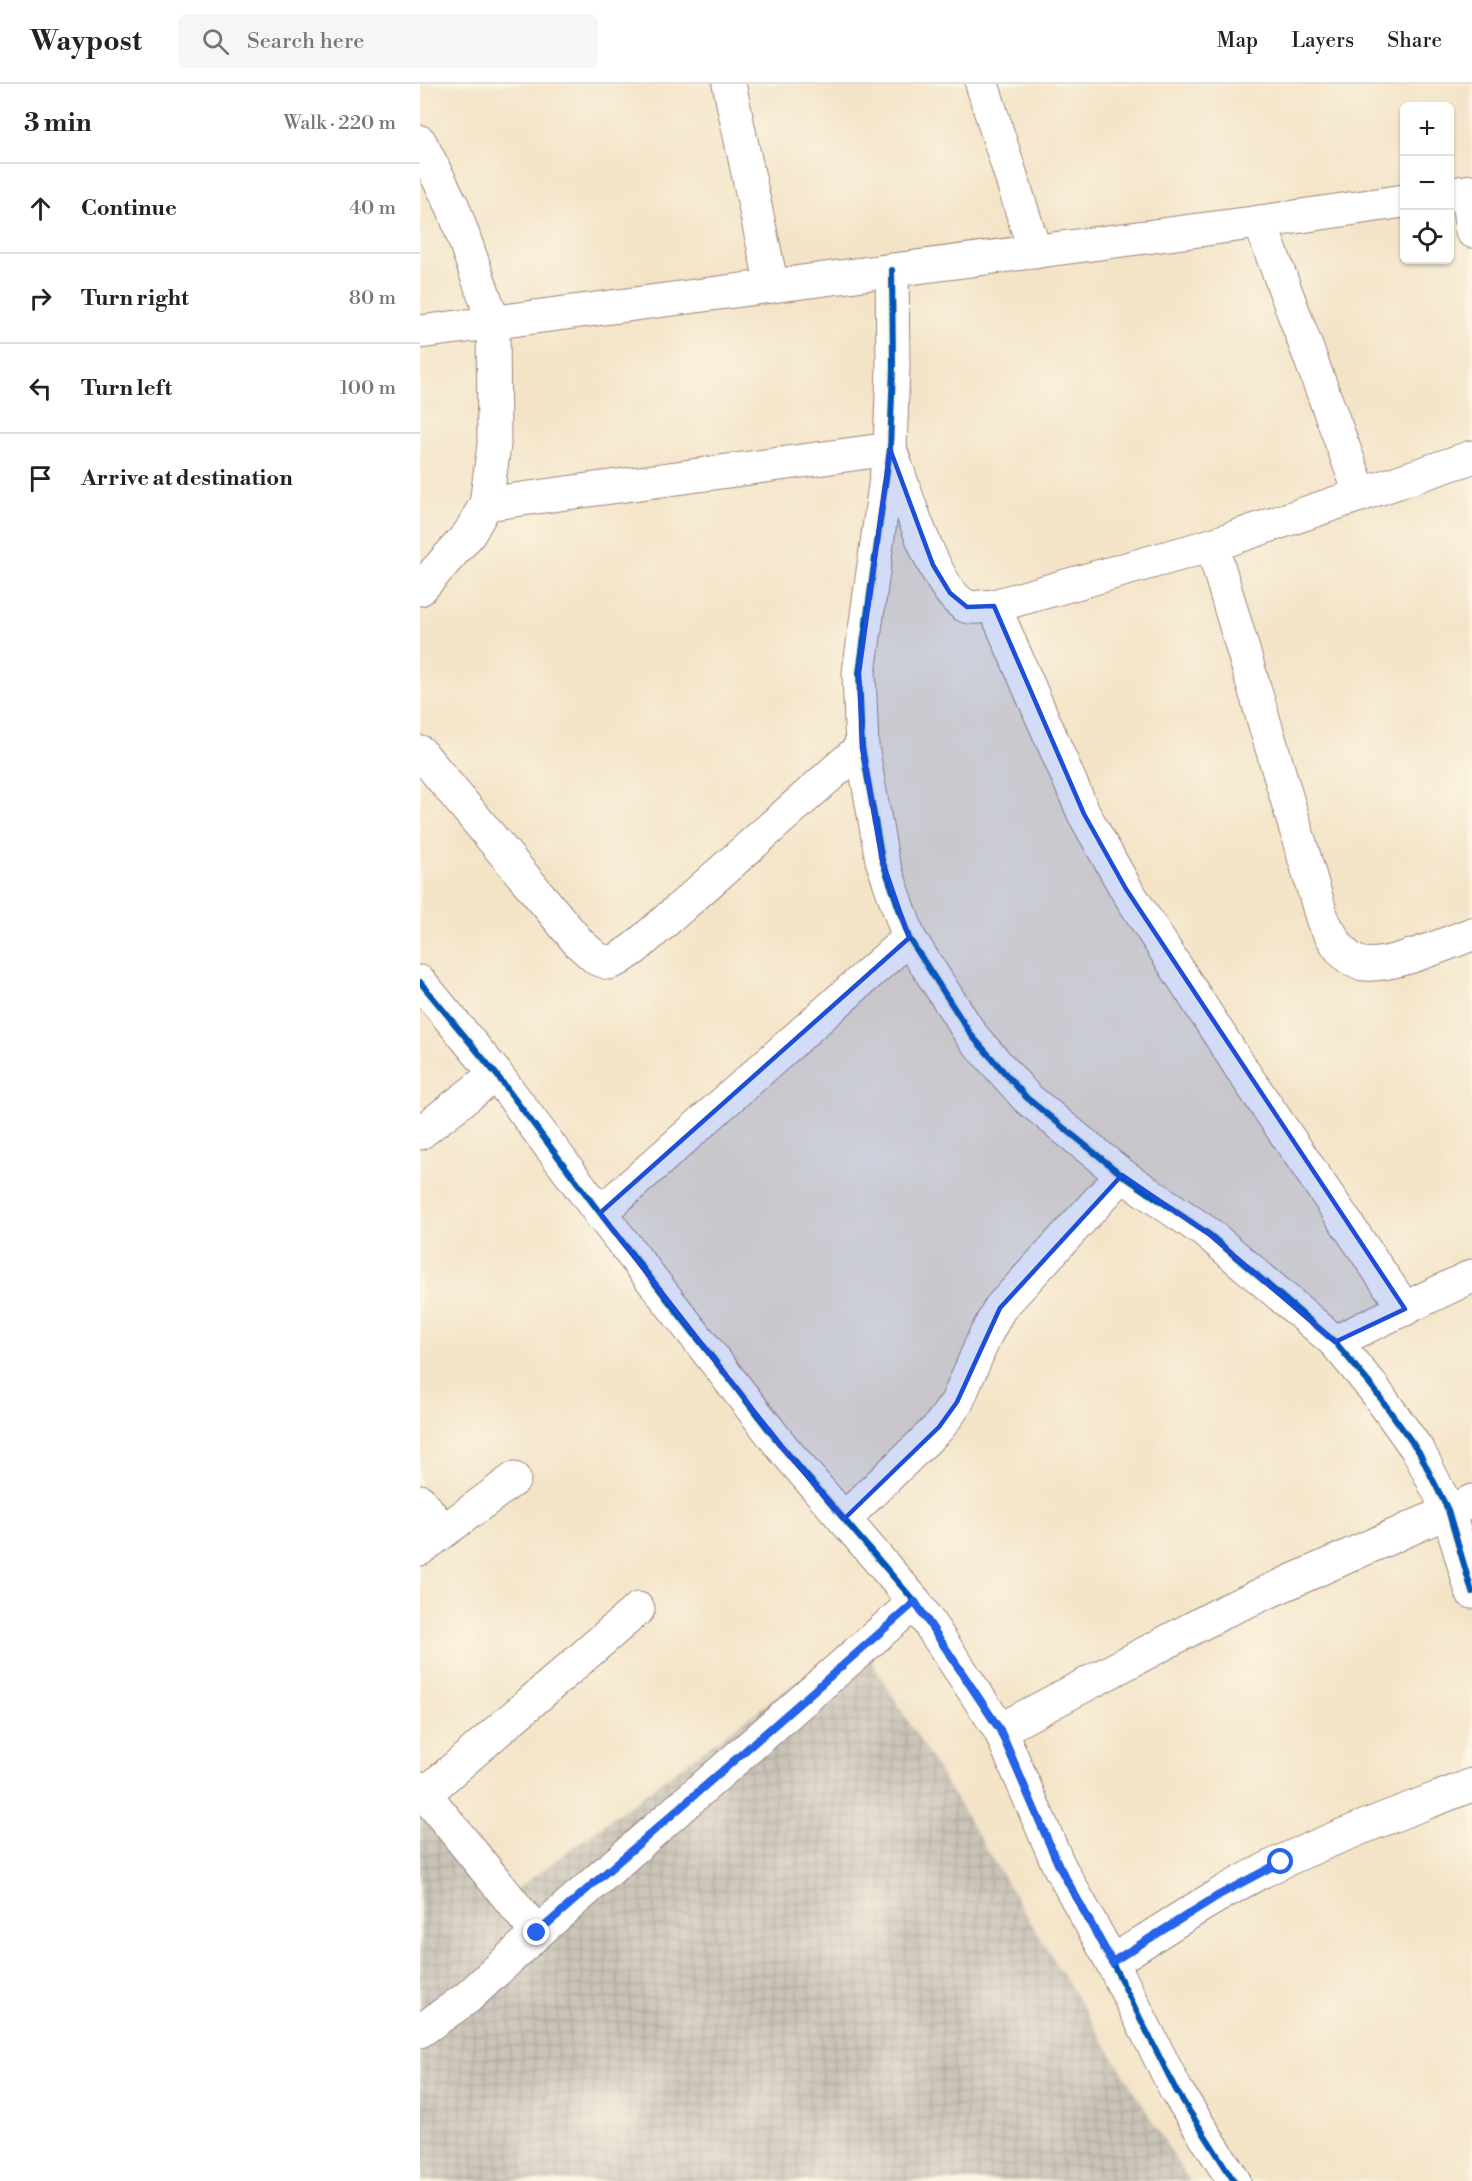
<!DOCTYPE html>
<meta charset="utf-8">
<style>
:root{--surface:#fff;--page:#f6f6f6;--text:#222;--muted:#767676;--line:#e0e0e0}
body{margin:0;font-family:"Libre Bodoni",serif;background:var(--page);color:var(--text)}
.controls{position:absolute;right:18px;top:18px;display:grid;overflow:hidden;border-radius:9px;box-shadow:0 2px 4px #0004}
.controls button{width:54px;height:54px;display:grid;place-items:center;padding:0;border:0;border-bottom:2px solid var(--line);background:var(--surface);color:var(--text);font:30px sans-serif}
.stop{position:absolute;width:18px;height:18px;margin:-14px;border:4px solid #2563eb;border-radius:50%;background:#fff}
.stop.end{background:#2563eb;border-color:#fff;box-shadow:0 2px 6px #0008}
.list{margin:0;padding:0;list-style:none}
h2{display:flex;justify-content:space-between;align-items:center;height:78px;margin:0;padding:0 24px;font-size:26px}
h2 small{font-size:20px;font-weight:400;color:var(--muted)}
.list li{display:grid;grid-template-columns:39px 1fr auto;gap:18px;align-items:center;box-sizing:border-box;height:90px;padding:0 24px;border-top:2px solid var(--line)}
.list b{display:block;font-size:22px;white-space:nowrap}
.list em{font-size:20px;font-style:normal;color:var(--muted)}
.icon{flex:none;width:33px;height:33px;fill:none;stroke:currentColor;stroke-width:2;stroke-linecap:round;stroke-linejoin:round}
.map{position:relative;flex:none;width:1052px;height:2097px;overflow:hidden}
header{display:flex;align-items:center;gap:36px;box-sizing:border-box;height:84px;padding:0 30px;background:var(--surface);border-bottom:2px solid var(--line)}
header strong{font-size:28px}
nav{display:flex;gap:33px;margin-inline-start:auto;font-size:21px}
.search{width:420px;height:54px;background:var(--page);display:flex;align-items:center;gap:15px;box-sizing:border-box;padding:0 21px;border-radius:9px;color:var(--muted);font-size:22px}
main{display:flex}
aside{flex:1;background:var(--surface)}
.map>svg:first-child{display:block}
.industrial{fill:url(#industrial-grid)}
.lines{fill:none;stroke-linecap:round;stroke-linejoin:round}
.minor-casing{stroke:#9e8279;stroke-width:35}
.major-casing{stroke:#9e8279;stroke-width:35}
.minor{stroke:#fff;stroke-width:33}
.major{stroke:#fff;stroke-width:33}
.cycleway-casing{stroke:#fcf5e5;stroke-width:10}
.cycleway{stroke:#0057b8;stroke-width:6}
.route{stroke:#2563eb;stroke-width:8}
.marked{fill:#1d4ed8;fill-opacity:0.2;stroke:#1d4ed8;stroke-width:4.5;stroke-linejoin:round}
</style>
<header>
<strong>Waypost</strong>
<div class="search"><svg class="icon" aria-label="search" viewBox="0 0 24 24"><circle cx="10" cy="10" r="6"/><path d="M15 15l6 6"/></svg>Search here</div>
<nav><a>Map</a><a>Layers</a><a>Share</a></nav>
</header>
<main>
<aside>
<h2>3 min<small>Walk · 220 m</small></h2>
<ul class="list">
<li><svg class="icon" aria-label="ahead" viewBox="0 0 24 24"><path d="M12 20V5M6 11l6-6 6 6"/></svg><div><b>Continue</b></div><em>40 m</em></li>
<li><svg class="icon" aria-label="right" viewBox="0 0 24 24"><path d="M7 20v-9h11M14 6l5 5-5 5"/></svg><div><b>Turn right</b></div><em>80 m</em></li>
<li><svg class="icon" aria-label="left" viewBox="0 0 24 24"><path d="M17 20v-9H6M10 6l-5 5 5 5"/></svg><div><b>Turn left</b></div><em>100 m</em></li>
<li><svg class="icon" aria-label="arrive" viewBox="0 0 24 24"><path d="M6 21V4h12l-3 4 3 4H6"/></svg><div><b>Arrive at destination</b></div></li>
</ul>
</aside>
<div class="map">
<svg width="1052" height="2097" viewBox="0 0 1052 2097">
<defs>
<pattern id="industrial-grid" width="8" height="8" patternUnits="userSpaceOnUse" patternTransform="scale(1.5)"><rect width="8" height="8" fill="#c9c3b8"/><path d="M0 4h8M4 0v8" fill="none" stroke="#aea79e"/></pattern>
</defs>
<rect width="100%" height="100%" fill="#fcf5e5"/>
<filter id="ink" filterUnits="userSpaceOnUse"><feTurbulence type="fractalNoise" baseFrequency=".0167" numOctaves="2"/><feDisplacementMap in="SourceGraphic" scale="12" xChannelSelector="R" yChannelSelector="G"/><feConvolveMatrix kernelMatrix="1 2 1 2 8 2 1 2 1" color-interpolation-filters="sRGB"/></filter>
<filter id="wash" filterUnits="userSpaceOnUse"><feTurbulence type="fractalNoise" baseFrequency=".008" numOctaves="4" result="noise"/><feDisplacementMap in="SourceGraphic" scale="24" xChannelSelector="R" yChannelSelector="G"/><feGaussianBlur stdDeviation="1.35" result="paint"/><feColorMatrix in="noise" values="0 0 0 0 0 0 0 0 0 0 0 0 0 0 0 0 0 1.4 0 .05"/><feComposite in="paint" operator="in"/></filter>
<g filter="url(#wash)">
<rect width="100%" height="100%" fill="#f3e4c7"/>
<polygon class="industrial" points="437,1553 769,2097 0,2097 0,1719 79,1818"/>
</g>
<g filter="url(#ink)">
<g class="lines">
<defs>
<g id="minor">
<polyline points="309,0 352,202"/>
<polyline points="562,0 615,168"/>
<polyline points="0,58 33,123 73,237 74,361 66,420 49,450 0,505"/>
<polyline points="1047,108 1052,147"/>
<polyline points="840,138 941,411"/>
<polyline points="472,186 473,283 470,365 439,589 442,663 462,776 489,854 552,952 607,1014 702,1091 790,1151 915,1258 954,1305 999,1368 1028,1426 1052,1508"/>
<path d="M 66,420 L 470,365 C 483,400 514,507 546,522 C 553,525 566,522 574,522 L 792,461 L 1052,373"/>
<path d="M 792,461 L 903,837 C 912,852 921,873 939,879 C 964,887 1027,859 1052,850"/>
<polyline points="574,522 664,730 706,805 822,986 985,1225"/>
<polyline points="0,668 159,859 177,875 189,879 199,875 215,864 442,663"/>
<polyline points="0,898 76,990 180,1129 362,1363 495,1518 580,1646 639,1782 692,1878 756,2006 814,2097"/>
<polyline points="0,1049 76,990"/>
<polyline points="180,1129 489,854"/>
<polyline points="915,1258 1052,1192"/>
<polyline points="0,1417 23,1447"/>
<polyline points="424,1435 519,1343 537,1318 565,1252 580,1224 702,1091"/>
<polyline points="0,1465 94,1395"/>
<polyline points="580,1646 807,1526 1052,1417"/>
<polyline points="0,1704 117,1849"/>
<polyline points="5,1710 218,1525"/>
<path d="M 692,1878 C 747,1843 802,1806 861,1778 C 923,1749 988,1726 1052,1701"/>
<polyline points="0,1947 47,1914 117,1849 495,1518"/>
</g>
<g id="major">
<polyline points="1030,110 1052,107"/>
<polyline points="0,248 840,138 984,117"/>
</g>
</defs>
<use href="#minor" class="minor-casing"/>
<use href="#major" class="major-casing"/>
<use href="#minor" class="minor"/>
<use href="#major" class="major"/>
<defs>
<g id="cycleway">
<polyline points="472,186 473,283 470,365 439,589 442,663 462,776 489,854 552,952 607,1014 702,1091 790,1151 915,1258 954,1305 999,1368 1028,1426 1052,1508"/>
<polyline points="0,898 76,990 180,1129 362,1363 495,1518 580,1646 639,1782 692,1878 756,2006 814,2097"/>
</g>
</defs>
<use href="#cycleway" class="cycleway-casing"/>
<use href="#cycleway" class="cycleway"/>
</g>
</g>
<g class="lines" filter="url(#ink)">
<polyline class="route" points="117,1849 495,1518 580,1646 639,1782 692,1878 799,1811 861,1778"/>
</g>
<path class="marked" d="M 470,365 L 513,481 L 530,509 L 547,523 L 574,522 L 664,730 L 706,805 L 985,1225 L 915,1258 L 790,1151 L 702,1091 L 580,1224 L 537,1318 L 519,1343 L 424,1435 L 362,1363 L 180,1129 L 489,854 L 462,776 L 442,663 L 439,589 Z"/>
</svg>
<div class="controls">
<button>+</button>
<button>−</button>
<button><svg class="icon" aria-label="locate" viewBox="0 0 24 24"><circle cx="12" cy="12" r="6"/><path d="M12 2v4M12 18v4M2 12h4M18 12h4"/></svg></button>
</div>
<div class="stop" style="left:861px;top:1778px"></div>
<div class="stop end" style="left:117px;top:1849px"></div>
</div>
</main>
